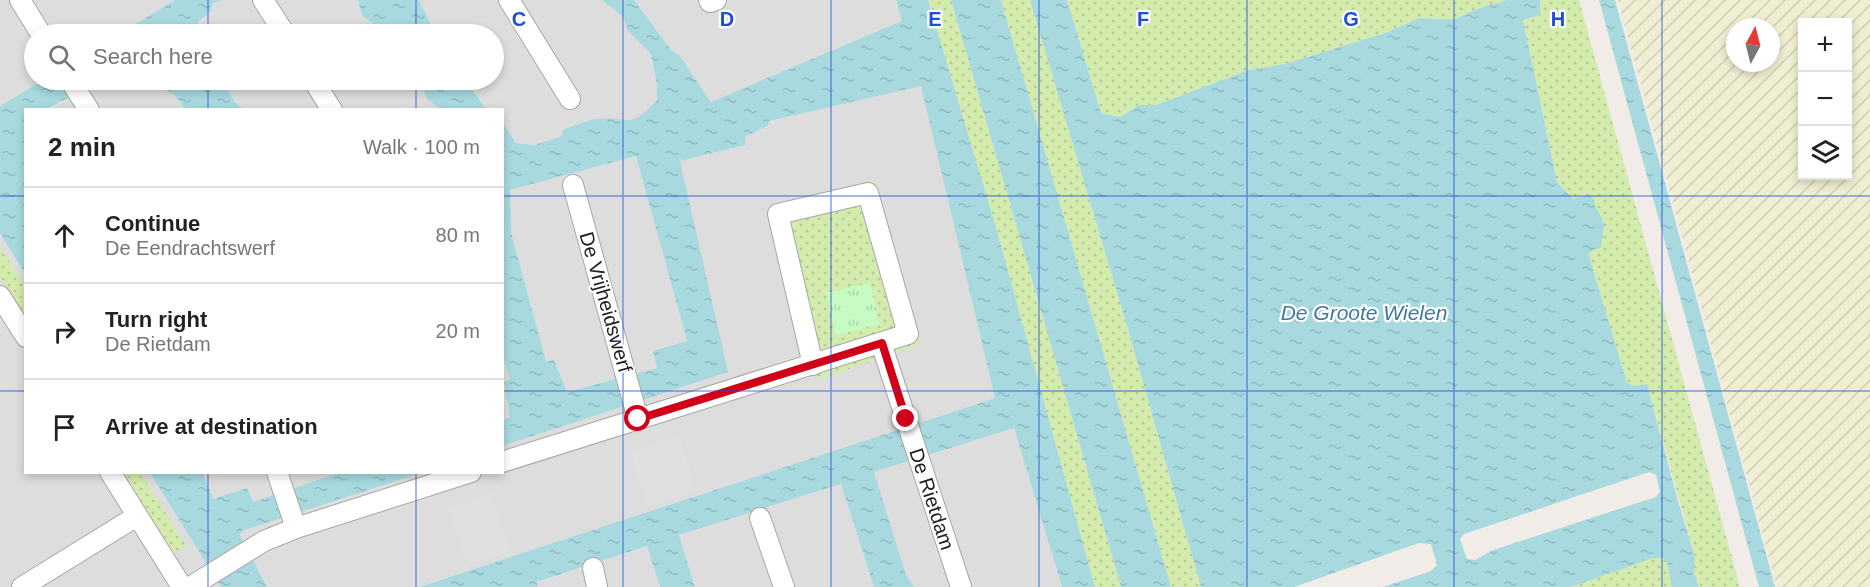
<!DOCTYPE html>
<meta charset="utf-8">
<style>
:root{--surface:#fff;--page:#f6f6f6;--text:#222;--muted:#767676;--line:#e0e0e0}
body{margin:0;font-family:Arial,sans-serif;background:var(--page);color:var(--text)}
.controls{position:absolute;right:18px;top:18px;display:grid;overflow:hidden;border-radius:0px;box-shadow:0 3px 9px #0003}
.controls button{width:54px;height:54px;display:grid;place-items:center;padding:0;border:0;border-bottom:2px solid var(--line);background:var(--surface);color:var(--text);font:30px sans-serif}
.compass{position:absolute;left:1726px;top:18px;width:54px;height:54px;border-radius:50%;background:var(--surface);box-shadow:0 3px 9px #0003;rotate:7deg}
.stop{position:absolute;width:18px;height:18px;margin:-14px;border:4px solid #d10018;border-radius:50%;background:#fff}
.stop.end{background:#d10018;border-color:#fff;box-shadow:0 2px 6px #0008}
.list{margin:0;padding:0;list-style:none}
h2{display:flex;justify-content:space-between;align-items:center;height:78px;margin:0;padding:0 24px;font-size:26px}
h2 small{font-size:20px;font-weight:400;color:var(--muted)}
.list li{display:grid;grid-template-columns:39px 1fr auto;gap:18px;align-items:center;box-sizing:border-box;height:96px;padding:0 24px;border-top:2px solid var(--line)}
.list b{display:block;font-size:22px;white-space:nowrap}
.list p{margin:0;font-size:20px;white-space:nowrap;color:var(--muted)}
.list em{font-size:20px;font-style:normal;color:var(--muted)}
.icon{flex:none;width:33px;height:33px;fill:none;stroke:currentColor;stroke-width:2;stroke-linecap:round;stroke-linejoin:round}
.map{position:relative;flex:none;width:1870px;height:587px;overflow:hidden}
.search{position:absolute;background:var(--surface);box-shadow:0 3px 9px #0003;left:24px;top:24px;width:480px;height:66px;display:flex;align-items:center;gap:15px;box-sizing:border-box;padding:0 21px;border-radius:33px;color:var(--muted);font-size:22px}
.panel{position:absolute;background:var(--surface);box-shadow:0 3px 9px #0003;left:24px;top:108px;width:480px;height:366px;border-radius:0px}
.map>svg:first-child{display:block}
.residential{fill:#dedddd}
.farmland{fill:url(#farmland-furrows);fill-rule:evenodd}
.grass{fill:url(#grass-dots)}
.park{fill:url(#park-tufts)}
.parking{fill:#e0e0e0}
.water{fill:url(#water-ripples);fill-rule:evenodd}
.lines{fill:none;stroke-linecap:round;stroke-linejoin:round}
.street-casing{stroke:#a7a7a7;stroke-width:22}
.street{stroke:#fff;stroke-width:20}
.route{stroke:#d10018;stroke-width:8}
.grid{fill:none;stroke:#1d4ed8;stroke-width:1.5;stroke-opacity:0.55}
.labels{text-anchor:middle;stroke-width:4.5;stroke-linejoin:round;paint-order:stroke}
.street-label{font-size:20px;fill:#202020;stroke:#fff}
.water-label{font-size:21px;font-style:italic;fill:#41789b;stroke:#fff}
.grid-label{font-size:20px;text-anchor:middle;font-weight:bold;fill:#1d4ed8;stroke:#fff;stroke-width:4.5;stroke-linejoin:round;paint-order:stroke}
</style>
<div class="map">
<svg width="1870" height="587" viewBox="0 0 1870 587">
<defs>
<pattern id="farmland-furrows" width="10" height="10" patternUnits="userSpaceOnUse" patternTransform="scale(1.5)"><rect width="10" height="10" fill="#f0eed2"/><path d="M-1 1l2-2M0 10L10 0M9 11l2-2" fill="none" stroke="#ceccb4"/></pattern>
<pattern id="grass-dots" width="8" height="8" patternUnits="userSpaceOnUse" patternTransform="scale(1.5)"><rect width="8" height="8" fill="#d3ebac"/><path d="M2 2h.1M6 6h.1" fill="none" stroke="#b5c994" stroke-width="1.8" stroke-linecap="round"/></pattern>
<pattern id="park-tufts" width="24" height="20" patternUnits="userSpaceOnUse" patternTransform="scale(1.5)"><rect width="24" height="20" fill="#c6fbc4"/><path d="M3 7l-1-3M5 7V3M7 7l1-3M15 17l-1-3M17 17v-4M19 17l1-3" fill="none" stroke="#aad7a8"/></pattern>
<pattern id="water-ripples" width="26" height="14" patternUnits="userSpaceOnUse" patternTransform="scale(1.5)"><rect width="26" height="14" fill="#a7d9df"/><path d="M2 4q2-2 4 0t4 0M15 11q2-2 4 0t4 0" fill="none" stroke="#8fbabf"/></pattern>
</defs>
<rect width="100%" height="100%" fill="#f1ece7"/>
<g class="residential">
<polygon points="0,0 175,0 119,34 34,34 34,80 43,80 0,106"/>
<polygon points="223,0 358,0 362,15 385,34 199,34 198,22 211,11 213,3"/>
<polygon points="419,0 602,0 623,17 628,31 651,54 657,85 657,100 645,114 631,122 596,119 561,136 535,145 516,143 503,123 502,110 486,109 472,87 462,80 494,80 494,34 436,34"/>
<polygon points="634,0 896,0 903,21 711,102 680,56 671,50"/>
<polygon points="113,80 151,80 174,95 186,109 47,110 95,84"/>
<polygon points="222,80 419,80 427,99 440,109 244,109 235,102"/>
<polygon points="922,85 995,398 419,587 267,587 240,535 242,531 421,473 502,472 503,446 727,372 680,161 746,145 745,137 768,127 769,121"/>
<polygon points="636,156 687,341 657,368 567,392 554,360 546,361 511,232 510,190"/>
<polygon points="0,233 25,274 26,472 150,473 221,587 0,587"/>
<polygon points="502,354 511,379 504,382 510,417 503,420"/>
<polygon points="1014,428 1062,587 914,587 906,575 873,472"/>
<polygon points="203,473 338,473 252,503 247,489 213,499"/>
<polygon points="841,484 874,587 695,587 679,535"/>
<polygon points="647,546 660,587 537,587 536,583"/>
</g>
<path class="farmland" d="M 1618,0 L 1870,0 L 1870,587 L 1777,587 ZM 1802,22 L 1848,22 L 1848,176 L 1802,176 ZM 1735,27 L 1771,27 L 1771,63 L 1735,63 Z"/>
<g class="grass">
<polygon points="928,0 951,0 1121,587 1095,587 997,231"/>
<polygon points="1001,0 1030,0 1127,326 1201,587 1171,587"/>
<polygon points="1067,0 1507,0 1477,9 1453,20 1418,18 1388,32 1285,64 1249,70 1156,105 1139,105 1120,117 1101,113"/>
<polygon points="1540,0 1579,0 1740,587 1699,587 1694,575 1695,557 1647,384 1633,386 1627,384 1588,253 1601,247 1573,199 1557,182 1523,20 1540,15"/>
<polygon points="874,180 921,344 818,380 780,204"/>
<polygon points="0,246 25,288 25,318 0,277"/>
<polygon points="121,473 140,473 187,547 173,555"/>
<polygon points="1653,558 1663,558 1667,562 1672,587 1571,587"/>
</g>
<polygon class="park" points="870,283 879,324 836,335 826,293"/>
<g class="parking">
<polygon points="679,436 696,490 647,506 630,452"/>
<polygon points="492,494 510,551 467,565 448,508"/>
</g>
<g class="water">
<polygon points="175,0 223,0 213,3 211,11 198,22 199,34 119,34"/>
<polygon points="358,0 419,0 436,34 385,34 362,15"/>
<path d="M 602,0 L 634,0 L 671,50 L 680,56 L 711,102 L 902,21 L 896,0 L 928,0 L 997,231 L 1095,587 L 1062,587 L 1014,428 L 874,472 L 906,575 L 914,587 L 874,587 L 841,484 L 679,535 L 695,587 L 660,587 L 647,546 L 537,582 L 537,587 L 419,587 L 995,398 L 921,86 L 769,121 L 768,126 L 745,137 L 746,145 L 680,161 L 728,372 L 503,446 L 503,420 L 510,417 L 504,382 L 510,379 L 502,354 L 503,123 L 516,143 L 535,145 L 561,136 L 564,129 C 575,126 587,120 597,119 C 631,116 629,131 657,100 L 657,85 L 651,54 L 628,31 L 623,17 ZM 636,156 L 687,341 L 653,351 L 657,368 L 567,392 L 554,360 L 546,361 L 511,232 L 510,190 Z"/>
<polygon points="951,0 1001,0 1171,587 1121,587"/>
<path d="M 1030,0 L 1067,0 L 1101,113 L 1120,117 L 1139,105 L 1156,105 L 1249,70 L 1285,64 L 1388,32 L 1419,18 L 1453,20 L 1477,9 L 1507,0 L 1540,0 L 1540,15 L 1523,20 L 1557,182 L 1573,199 L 1590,194 L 1604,224 L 1601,247 L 1588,253 L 1627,383 L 1633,386 L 1647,384 L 1678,501 L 1695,557 L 1694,574 L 1699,587 L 1672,587 L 1667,562 L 1663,558 L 1653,558 L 1571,587 L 1383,587 L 1431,571 L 1437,565 L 1431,544 L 1419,543 L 1294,587 L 1201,587 L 1127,326 ZM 1649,472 L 1656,475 L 1660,492 L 1656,497 L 1493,550 L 1475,560 L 1467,559 L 1460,539 L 1464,534 Z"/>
<polygon points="1599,0 1615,0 1775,587 1759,587"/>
<polygon points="43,80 113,80 95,84 47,109 26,110 25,274 0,233 0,106"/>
<polygon points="151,80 222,80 235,102 244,109 186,109 174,95"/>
<polygon points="419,80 462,80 471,87 486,109 440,109 427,99"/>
<polygon points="150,473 203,473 213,499 247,488 253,502 338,473 421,473 242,531 240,535 267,587 221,587"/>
</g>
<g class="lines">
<defs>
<g id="street">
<polyline points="20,0 41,34"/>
<polyline points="263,0 285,34"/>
<polyline points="509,0 570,99"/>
<polyline points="709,0 710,2 716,0"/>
<polyline points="70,80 89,110"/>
<polyline points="313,80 332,110"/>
<polyline points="573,185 638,419"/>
<polyline points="0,296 26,337"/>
<polyline points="881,343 961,587"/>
<polyline points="502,462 908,334 868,193 778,214 813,365"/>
<polyline points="110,472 182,587"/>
<polyline points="277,472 296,528"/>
<polyline points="760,518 784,587"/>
<polyline points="593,568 597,587"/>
<polyline points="22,587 137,516"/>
<polyline points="190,587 264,541 296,528 471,472"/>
</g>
</defs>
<use href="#street" class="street-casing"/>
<use href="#street" class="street"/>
</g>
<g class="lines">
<polyline class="route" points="638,419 882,343 906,419"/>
</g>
<path class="grid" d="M 208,0 L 208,34M 416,0 L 416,34M 623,0 L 623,587M 831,0 L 831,587M 1039,0 L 1039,587M 1247,0 L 1247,587M 1454,0 L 1454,587M 1662,0 L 1662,587M 208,80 L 208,110M 416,80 L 416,110M 0,196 L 26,196M 502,196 L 1870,196M 0,391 L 26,391M 502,391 L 1870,391M 208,472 L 208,587M 416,472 L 416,587"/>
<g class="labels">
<g class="street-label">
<text transform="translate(606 302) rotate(74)" y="7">De Vrijheidswerf</text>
<text transform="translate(932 499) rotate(72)" y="7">De Rietdam</text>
</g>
<g class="water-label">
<text x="1364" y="320">De Groote Wielen</text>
</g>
</g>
<g class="grid-label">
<text x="519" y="26">C</text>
<text x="727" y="26">D</text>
<text x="935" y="26">E</text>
<text x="1143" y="26">F</text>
<text x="1351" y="26">G</text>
<text x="1558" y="26">H</text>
</g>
</svg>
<div class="controls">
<button>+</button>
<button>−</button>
<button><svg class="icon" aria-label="layers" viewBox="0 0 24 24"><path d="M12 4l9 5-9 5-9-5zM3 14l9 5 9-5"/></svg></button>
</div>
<svg class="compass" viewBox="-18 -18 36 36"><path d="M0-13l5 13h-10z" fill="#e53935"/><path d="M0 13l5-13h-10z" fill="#767676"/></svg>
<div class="stop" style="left:638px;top:419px"></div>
<div class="stop end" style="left:906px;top:419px"></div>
<div class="search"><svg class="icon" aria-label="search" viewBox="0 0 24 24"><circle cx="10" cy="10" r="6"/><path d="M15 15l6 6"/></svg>Search here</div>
<section class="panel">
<h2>2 min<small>Walk · 100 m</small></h2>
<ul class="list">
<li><svg class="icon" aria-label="ahead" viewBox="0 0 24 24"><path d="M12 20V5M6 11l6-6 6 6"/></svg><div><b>Continue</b><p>De Eendrachtswerf</p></div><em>80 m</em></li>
<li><svg class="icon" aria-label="right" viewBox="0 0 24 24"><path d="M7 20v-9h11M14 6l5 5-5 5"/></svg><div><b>Turn right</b><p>De Rietdam</p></div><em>20 m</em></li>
<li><svg class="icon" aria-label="arrive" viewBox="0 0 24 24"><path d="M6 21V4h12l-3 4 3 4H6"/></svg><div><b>Arrive at destination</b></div></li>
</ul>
</section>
</div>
